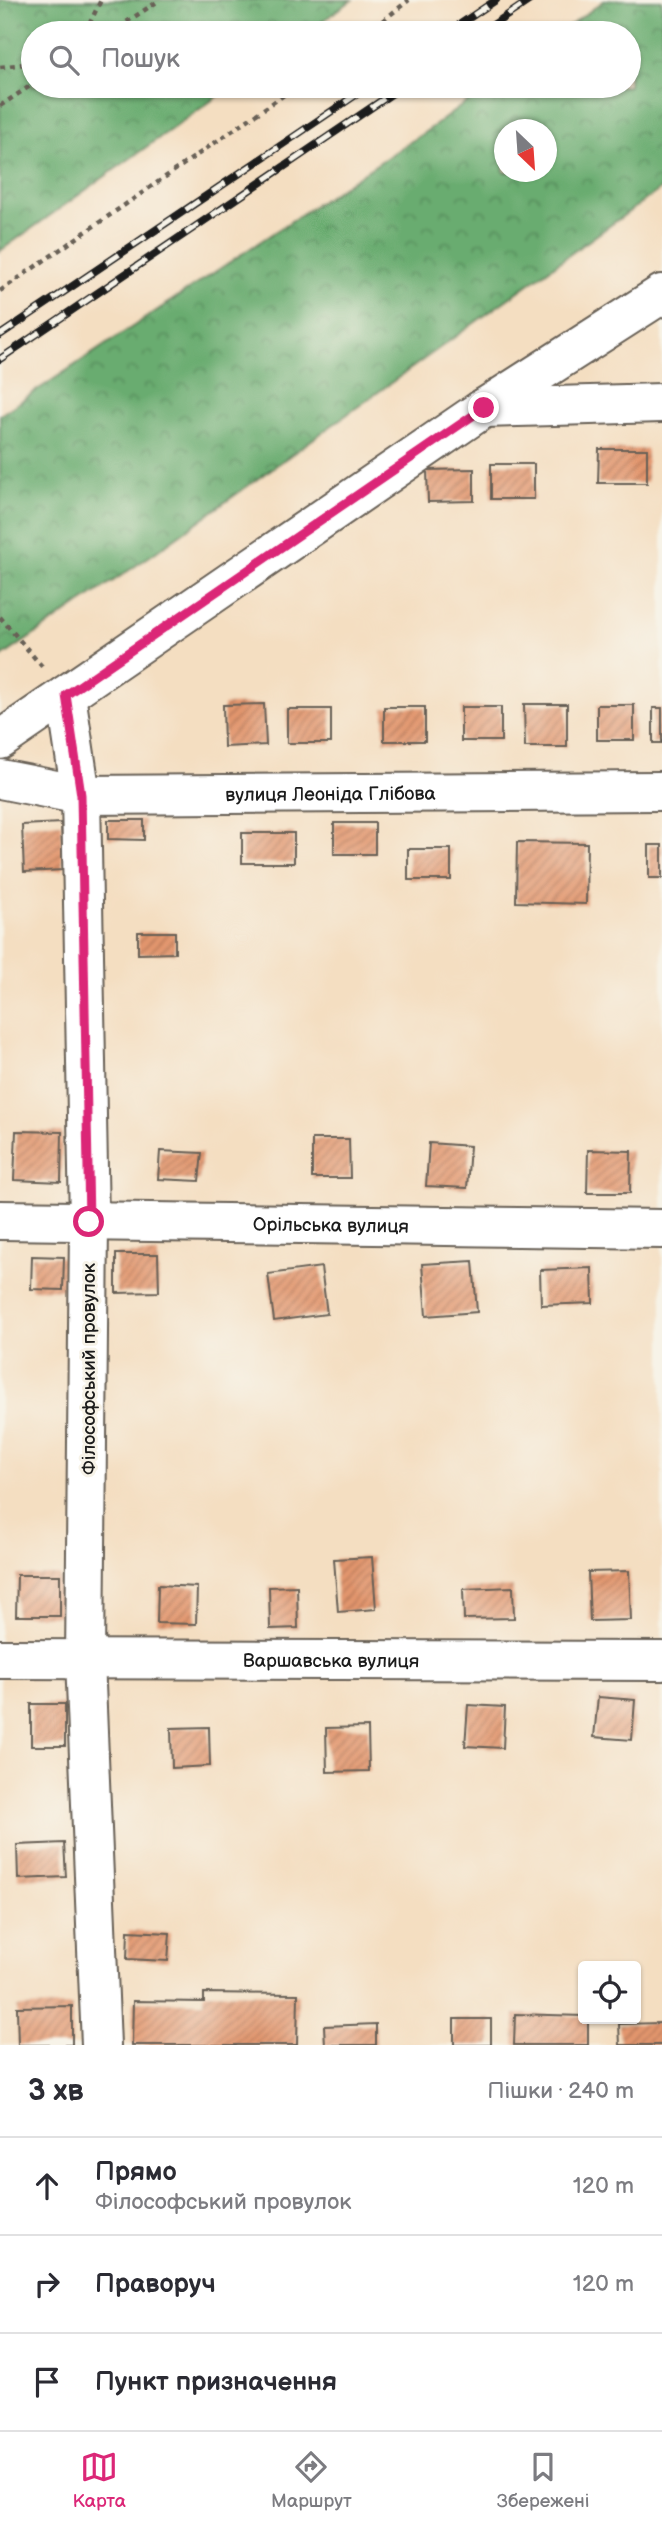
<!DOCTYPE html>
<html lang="uk">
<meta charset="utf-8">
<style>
:root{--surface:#fff;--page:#f2f2f3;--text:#2b2b33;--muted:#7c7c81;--line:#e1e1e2;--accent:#db2777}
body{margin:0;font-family:"Balsamiq Sans",sans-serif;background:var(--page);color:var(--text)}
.controls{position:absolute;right:21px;bottom:21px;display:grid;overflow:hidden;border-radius:7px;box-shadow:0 2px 5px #0004}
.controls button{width:63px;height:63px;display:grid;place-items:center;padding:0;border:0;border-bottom:2px solid var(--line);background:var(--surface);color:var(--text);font:35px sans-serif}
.compass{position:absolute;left:494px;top:119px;width:63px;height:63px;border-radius:50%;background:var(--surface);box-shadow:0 2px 5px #0004;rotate:155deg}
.stop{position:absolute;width:21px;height:21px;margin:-16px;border:5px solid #db2777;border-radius:50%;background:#fff}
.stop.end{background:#db2777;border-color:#fff;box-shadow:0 2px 7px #0008}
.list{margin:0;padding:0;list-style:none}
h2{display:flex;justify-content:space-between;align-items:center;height:91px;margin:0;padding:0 28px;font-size:30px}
h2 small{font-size:23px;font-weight:400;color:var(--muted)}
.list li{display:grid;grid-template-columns:46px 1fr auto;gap:21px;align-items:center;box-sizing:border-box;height:98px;padding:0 28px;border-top:2px solid var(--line)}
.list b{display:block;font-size:26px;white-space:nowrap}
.list p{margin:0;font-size:23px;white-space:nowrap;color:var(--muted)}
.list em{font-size:23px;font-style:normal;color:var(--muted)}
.icon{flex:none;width:38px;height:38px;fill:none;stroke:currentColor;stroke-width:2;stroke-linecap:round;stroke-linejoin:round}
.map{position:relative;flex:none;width:662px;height:2045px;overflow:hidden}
.search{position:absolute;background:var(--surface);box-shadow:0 2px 5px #0004;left:21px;right:21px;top:21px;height:77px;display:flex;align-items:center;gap:18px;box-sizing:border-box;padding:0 24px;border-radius:38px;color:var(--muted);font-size:26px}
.sheet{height:385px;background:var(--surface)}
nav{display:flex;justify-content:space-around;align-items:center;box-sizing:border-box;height:98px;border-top:2px solid var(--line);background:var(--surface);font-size:19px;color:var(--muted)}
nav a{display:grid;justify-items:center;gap:4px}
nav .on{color:var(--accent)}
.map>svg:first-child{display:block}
.forest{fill:url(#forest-crowns);stroke:#426446;stroke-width:2;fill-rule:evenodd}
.building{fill:url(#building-hatch)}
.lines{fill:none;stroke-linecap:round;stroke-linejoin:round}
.minor-casing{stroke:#686056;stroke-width:42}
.path{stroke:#686056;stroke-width:4.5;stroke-dasharray:5 5;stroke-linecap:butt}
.minor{stroke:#fff;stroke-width:38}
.rail-casing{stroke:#1c1c1c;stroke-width:8}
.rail{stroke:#f7f3e8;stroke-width:5;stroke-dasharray:16;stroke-linecap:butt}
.route{stroke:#db2777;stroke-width:9}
.labels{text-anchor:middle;stroke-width:6;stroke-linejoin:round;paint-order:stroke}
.street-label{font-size:19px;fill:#1c1c1c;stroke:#f7f3e8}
</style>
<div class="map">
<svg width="662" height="2045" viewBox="0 0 662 2045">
<defs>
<pattern id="forest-crowns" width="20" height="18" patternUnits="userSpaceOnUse" patternTransform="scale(1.75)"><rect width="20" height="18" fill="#69ac70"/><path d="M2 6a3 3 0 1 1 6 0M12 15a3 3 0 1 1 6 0" fill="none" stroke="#568b5b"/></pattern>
<pattern id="building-hatch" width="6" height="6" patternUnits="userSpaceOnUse" patternTransform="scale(1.75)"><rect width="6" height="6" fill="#e2956d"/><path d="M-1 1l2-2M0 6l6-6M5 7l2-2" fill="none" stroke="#b67959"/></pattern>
</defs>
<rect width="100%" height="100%" fill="#f7f3e8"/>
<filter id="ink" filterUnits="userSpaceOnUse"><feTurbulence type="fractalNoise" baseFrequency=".0143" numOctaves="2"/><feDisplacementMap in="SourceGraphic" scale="14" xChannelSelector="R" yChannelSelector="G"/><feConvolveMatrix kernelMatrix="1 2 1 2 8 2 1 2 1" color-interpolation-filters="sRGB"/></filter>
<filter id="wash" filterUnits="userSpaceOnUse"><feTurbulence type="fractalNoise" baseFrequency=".00686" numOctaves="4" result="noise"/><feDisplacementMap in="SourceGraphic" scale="28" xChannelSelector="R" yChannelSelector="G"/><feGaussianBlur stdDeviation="1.57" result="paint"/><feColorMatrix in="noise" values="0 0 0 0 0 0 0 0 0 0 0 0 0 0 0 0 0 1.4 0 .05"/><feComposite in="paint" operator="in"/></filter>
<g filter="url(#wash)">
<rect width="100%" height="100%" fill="#f4dec1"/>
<g class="forest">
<polygon points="0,0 352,0 306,33 33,33 33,86 232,86 0,251"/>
<path d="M 605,0 L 662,0 L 662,188 L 153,554 L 0,658 L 0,415 L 437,124 L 488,86 L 629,86 L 629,33 L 560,33 ZM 504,130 L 546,130 L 546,172 L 504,172 Z"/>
</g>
<g id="blocks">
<g class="building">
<polygon points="599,449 647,449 647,483 598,483"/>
<rect x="491" y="464" width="43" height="35"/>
<polygon points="474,469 474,501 428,502 427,470"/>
<polygon points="264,704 266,745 224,747 223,705"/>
<polygon points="524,704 567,704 567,747 525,747"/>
<rect x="597" y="705" width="37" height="35"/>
<rect x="384" y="707" width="41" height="34"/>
<rect x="461" y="707" width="40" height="34"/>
<rect x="653" y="708" width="9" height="35"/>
<rect x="287" y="709" width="44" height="34"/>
<polygon points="108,820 144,820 144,840 108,839"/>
<polygon points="61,823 63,870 24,872 22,825"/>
<rect x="334" y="823" width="41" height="31"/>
<rect x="242" y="833" width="52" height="30"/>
<polygon points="517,842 587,843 586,904 516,902"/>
<rect x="649" y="845" width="13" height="33"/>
<rect x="408" y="849" width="43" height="31"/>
<polygon points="138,932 175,932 175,953 138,954"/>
<polygon points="16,1131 62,1132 61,1182 14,1180"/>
<polygon points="312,1139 349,1139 350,1178 312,1178"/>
<polygon points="429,1143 470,1146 467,1188 426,1186"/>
<polygon points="588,1150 631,1151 630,1193 587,1193"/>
<polygon points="160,1151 202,1153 199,1181 158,1179"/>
<polygon points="116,1254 158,1254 159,1292 116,1293"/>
<polygon points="32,1256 64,1257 63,1290 31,1289"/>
<polygon points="473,1261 477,1312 426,1316 422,1264"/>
<polygon points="321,1267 327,1314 274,1321 268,1274"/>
<polygon points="592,1268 593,1303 541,1305 540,1270"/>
<polygon points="372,1557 376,1609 338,1612 334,1559"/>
<polygon points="629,1571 631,1620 590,1621 588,1572"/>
<polygon points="17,1575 60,1575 60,1616 16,1616"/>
<polygon points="158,1585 197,1587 196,1624 157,1623"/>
<polygon points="297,1586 298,1628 270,1629 269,1587"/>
<polygon points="513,1587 514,1618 464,1619 463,1589"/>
<polygon points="598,1697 635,1700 632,1740 594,1737"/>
<rect x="31" y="1704" width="34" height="42"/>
<polygon points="468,1705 505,1707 503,1748 465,1746"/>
<polygon points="209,1727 210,1766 172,1768 171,1728"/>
<polygon points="368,1727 369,1771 327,1772 326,1728"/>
<polygon points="64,1843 66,1877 18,1879 17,1845"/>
<polygon points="128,1931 170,1933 168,1961 127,1959"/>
<polygon points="204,1993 298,1994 297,2045 132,2045 133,2001 204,2002"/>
<polygon points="72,2006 72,2045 18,2045 17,2007"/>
<polygon points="515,2014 583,2016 583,2019 588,2019 588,2045 514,2045"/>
<rect x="454" y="2019" width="37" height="26"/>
<polygon points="662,2023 662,2045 620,2045 619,2024"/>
<polygon points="376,2024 376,2045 325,2045 324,2026"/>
</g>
</g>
</g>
<g filter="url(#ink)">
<use href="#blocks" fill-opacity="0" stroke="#686056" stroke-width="2"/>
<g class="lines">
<defs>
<g id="minor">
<polyline points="484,408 662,403"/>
<polyline points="66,695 81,795 89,1222 85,1660 101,2045"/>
<polyline points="0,740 484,408 662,294"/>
<path id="s1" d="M 0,779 L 81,795 L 662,791"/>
<path id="s2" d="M 0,1220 L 662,1229"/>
<path id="s3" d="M 0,1659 L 662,1661"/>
</g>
</defs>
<use href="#minor" class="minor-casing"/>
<g class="path">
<polyline points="85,33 101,0"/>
<polyline points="110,33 160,0"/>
<polyline points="367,33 409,0"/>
<polyline points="0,67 33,63"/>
<polyline points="0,106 33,84"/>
<polyline points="0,291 297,86"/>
<polyline points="0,617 45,670"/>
</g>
<use href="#minor" class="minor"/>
<defs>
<g id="rail">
<polyline points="447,33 496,0"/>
<polyline points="481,33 530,0"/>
<polyline points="0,335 369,86"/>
<polyline points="0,359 403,86"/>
</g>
</defs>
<use href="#rail" class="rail-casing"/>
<use href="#rail" class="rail"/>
</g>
</g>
<g class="lines" filter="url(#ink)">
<polyline class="route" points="89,1222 81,795 66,695 484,408"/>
</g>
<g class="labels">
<g class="street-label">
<text dy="7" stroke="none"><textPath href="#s1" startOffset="332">вулиця Леоніда Глібова</textPath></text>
<text dy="7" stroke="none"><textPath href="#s2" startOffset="331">Орільська вулиця</textPath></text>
<text transform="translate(88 1369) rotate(-90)" y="7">Філософський провулок</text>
<text dy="7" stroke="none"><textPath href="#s3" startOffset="331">Варшавська вулиця</textPath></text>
</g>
</g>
</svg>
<div class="controls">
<button><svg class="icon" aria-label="locate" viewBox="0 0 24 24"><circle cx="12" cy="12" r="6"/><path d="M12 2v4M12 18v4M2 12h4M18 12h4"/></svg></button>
</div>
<svg class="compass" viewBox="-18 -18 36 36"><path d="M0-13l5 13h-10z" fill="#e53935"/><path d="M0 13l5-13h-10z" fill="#7c7c81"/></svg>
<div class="stop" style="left:89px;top:1222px"></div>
<div class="stop end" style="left:484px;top:408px"></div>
<div class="search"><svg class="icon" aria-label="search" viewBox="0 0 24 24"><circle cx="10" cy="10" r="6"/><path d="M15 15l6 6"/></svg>Пошук</div>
</div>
<section class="sheet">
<h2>3 хв<small>Пішки · 240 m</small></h2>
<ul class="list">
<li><svg class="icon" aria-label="ahead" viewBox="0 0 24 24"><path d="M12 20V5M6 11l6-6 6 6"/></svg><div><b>Прямо</b><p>Філософський провулок</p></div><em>120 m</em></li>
<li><svg class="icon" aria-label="right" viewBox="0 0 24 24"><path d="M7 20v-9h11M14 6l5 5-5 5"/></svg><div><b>Праворуч</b></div><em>120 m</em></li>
<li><svg class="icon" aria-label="arrive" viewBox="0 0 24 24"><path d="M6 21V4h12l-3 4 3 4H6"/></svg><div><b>Пункт призначення</b></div></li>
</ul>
</section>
<nav>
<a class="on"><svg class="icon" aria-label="map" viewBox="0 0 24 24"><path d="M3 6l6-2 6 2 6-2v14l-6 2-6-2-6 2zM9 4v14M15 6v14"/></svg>Карта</a>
<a><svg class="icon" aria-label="directions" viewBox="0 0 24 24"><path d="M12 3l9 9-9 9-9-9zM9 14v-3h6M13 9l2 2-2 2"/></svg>Маршрут</a>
<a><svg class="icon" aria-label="saved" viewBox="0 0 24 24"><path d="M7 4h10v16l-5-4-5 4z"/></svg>Збережені</a>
</nav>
